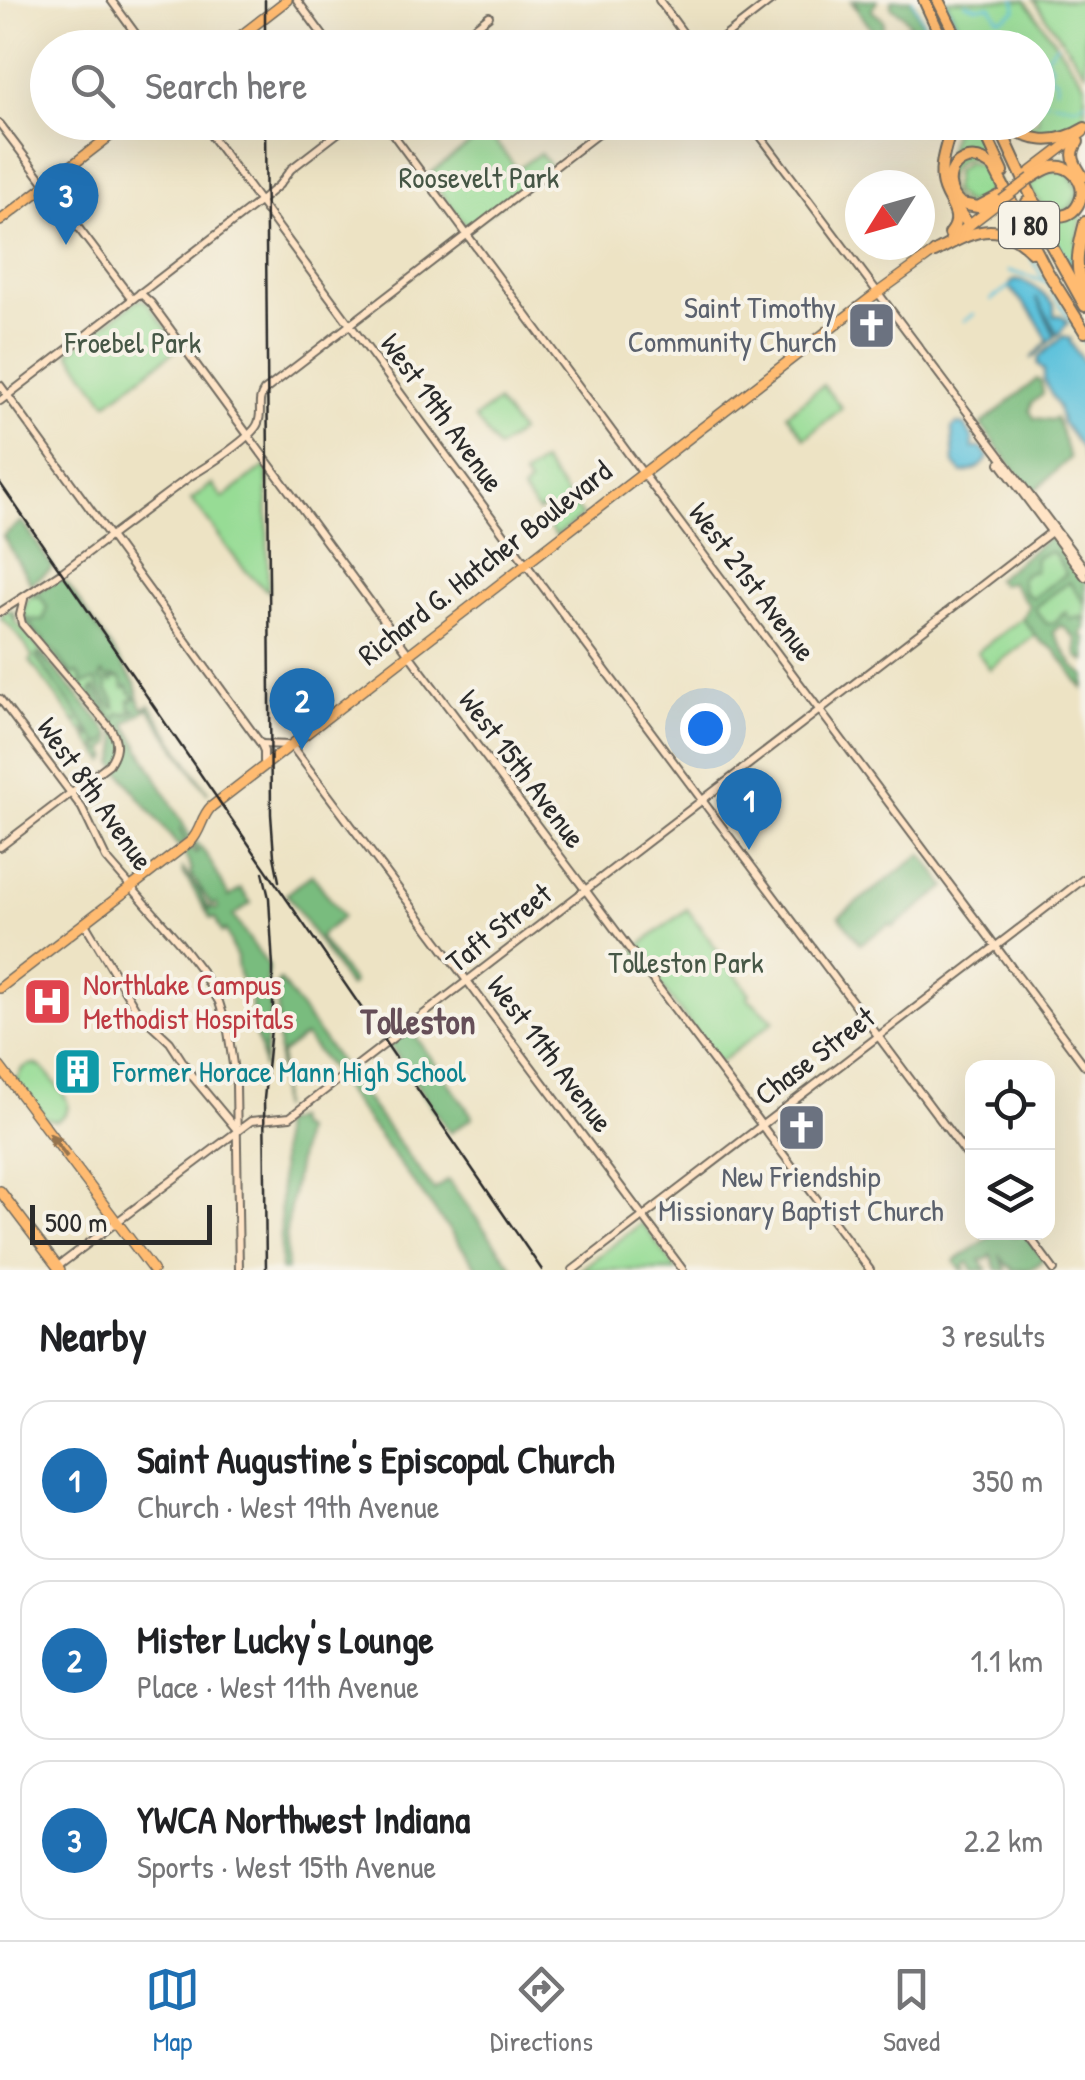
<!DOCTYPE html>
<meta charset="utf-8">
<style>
:root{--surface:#fff;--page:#f2f2f2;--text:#202124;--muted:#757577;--line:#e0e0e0;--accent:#1f6fb2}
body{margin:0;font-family:"Patrick Hand",sans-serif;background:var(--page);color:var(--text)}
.controls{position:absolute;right:30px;bottom:30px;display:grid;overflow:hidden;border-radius:20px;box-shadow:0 10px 40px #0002}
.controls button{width:90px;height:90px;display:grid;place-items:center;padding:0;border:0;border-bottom:2px solid var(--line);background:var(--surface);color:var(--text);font:50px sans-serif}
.compass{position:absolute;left:845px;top:170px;width:90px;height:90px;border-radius:50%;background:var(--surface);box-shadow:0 10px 40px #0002;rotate:233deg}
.scale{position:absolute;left:30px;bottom:25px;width:182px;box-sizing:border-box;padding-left:10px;border:5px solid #2b2b2b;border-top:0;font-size:28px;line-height:35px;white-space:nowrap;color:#2b2b2b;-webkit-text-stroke:8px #f7f3e8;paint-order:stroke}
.you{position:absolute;left:705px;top:728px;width:35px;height:35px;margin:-25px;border:8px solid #fff;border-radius:50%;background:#1a73e8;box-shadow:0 0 0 15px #1a73e833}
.badge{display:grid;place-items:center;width:65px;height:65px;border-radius:50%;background:var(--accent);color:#fff;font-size:32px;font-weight:700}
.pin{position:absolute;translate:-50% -82px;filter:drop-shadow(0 2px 5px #0008)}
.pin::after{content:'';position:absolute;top:52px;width:35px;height:30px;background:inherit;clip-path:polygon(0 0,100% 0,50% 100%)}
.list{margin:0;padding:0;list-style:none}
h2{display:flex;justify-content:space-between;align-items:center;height:130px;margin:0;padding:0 40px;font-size:42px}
h2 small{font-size:32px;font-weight:400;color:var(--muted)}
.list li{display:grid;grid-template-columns:65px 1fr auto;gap:30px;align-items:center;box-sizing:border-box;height:160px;margin:0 20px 20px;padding:0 20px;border:2px solid var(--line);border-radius:30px}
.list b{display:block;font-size:38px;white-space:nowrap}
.list p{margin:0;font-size:32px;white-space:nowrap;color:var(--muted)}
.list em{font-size:32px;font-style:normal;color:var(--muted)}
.icon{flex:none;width:55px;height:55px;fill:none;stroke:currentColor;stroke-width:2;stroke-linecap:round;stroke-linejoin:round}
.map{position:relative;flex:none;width:1085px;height:1270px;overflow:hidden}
.search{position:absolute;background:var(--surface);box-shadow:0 10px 40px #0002;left:30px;right:30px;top:30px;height:110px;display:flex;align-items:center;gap:25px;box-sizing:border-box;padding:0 35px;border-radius:55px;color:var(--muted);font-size:38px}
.sheet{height:670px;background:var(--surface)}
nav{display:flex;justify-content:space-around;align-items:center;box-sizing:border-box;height:140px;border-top:2px solid var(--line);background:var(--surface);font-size:28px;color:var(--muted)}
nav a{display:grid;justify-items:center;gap:5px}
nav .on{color:var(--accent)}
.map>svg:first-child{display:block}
.green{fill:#97dc95;stroke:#618460;stroke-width:2.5}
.forest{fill:#79bc7e;stroke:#527454;stroke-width:2.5;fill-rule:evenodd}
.water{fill:#5ec2dc;stroke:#447684;stroke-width:2.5}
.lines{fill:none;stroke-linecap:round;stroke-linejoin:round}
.stream{stroke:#5ec2dc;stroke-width:2.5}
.secondary-casing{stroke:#6f6b61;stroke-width:10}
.primary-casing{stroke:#6f6b61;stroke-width:12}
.highway-casing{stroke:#6f6b61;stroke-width:14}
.secondary{stroke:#ffe4c6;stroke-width:6}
.primary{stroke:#ffbb71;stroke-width:9}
.highway{stroke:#ffbb71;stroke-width:10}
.rail{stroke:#2b2b2b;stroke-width:2.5}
.primary-bridge-casing{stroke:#6f6b61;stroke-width:12;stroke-linecap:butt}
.primary-bridge{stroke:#ffbb71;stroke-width:9}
.oneway{fill:#95734e}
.labels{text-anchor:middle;stroke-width:8;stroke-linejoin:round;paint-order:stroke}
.shield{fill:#f7f3e8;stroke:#686764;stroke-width:2.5}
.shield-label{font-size:28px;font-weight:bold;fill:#2b2b2b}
.park-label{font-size:30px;fill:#465746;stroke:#f7f3e8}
.worship-label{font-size:30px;fill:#5b616d;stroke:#f7f3e8;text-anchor:end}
.street-label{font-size:30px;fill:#2b2b2b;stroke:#f7f3e8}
.health-label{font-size:30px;fill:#be3a42;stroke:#f7f3e8;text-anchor:start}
.culture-label{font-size:30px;fill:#0d838f;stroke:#f7f3e8;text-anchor:start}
.quarter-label{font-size:35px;font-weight:bold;fill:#654e58;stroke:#f7f3e8}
</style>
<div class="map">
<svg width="1085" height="1270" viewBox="0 0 1085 1270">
<rect width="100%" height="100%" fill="#f7f3e8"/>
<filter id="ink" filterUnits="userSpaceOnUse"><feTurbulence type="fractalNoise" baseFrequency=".01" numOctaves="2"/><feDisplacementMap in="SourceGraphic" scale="20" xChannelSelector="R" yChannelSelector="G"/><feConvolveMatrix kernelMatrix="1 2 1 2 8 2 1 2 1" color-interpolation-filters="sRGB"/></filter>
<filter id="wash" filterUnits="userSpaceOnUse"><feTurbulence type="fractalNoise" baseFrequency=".0048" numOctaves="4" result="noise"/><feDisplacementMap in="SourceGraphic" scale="40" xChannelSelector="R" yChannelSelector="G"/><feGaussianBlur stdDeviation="2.25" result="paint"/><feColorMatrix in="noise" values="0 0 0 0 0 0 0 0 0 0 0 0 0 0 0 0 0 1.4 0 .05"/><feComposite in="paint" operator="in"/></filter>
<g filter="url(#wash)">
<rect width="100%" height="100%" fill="#ede3c4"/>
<g class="green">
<polygon points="946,0 1025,0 1085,84 1085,124 1070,134 1038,137 1008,123 1038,122 1038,48 968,47"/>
<polygon points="1034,0 1085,0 1085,72"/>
<path d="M 956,123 L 975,123 L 991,159 C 939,145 931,205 978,210 L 967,218 C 933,182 944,165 956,123 Z"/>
<polygon points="487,131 517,169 540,153 550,166 468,229 428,175"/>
<path d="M 1062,157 C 1085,185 1085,204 1077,241 C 1075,252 1075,264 1075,275 L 1040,215 L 1068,216 L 1082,186 L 1053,164 Z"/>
<polygon points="967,162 990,168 1000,187 998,189 999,192 982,203 965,203 953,191 955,171"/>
<path d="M 1051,170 L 1067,172 C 1080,190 1081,192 1068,210 L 1047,212 L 1028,186 Z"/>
<polygon points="141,300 146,301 180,347 107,403 69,352 136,301"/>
<polygon points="823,385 842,408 805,438 787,414"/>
<polygon points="497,402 520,432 498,449 475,418"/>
<polygon points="542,462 582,516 556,536 547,525 555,519 546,507 538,512 522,491 529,484 523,476"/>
<path d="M 266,466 L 267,467 L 268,591 C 237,569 217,529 191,500 L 212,484 L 223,498 Z"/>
<polygon points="1050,551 1055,554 1067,574 1032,599 1024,592 1020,579 1028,573 1035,557"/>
<polygon points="1069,582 1085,604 1085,620 1083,617 1070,619 1062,614 1053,623 1047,624 1037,612 1035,606"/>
<path d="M 32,594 L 40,596 L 47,607 L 44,619 L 33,622 L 28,618 L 24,619 L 58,656 L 68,672 L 77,673 C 82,681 88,680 96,680 L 108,703 L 115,707 L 114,700 L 100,679 L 104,672 L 112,681 L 114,679 L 111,676 L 122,678 L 124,688 L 128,686 L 130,692 L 135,697 L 131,700 L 136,710 L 132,713 L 124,713 L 114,721 L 94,688 L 91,690 L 114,729 L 28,628 C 21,616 23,604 32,594 Z"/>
<path d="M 8,610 L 13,611 L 17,619 L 10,612 L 16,624 L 18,624 L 54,668 L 51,668 L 40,655 L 36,658 L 100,745 L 105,743 L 111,736 L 112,743 L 104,750 L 109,757 L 108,759 L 105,757 L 106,763 L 97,751 L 102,751 L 98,746 L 96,750 L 87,737 L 92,737 L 86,730 L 86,735 L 75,722 L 79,721 L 74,720 L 30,661 L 32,657 C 25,642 13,628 0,617 Z"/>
<polygon points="1022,618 1035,635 990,669 977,652"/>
<polygon points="687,909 750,994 747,997 774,1021 719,1063 634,950"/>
<path d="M 35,1064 C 44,1068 47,1073 53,1081 C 64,1095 79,1108 56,1121 L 45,1118 L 42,1115 L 13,1078 L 18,1078 C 20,1068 26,1065 35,1064 Z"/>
<polygon points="642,1223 677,1270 580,1270"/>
</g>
<g class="forest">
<polygon points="850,0 859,8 855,0 878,0 872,8 873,12 884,20 882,33 889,40 896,40 897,30 911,25 903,15 891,7 891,0 912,0 933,47 885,47"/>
<path d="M 1037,379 L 1041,382 L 1043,394 L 1032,403 L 1030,411 L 1034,418 L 1051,420 L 1055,418 C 1065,433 1062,443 1070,458 L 1032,493 L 981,425 Z"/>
<polygon points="22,521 52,566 51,569 31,584 3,536"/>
<path d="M 1051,536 L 1085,582 L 1085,604 L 1069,582 L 1035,607 L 1037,612 L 1047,624 L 1054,623 L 1066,612 L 1070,619 L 1083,617 L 1085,627 L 1081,635 L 1085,638 L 1085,662 L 1077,656 L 1076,638 L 1061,625 L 1053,632 L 1074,667 L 1085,675 L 1083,689 L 1055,650 L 1040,641 L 1022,618 L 1029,606 L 1011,582 L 1000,584 L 996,579 ZM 1050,552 L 1055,554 L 1066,574 L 1032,598 L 1024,592 L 1021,579 L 1024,574 L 1035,571 L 1036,557 Z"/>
<path d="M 59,578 L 67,584 L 135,683 L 141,706 L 143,708 L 150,705 L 207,791 L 208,794 L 148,708 L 126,724 L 191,838 L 186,841 L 179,828 L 185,842 L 179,847 L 135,792 L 114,763 C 126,730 106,719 91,693 L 94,687 L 115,721 L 118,713 L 129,714 L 136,711 L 130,709 L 129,701 L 136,698 L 130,692 L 128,686 L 124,688 L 121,678 L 112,676 L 114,679 L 112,682 L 103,673 L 100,678 L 107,682 L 107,690 L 114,700 L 115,708 L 112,707 L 101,692 L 96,680 L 81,685 L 82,679 L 77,673 L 72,675 L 58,656 L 24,618 L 29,618 L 33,622 L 35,619 L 40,621 L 44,619 L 47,607 L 40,596 L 34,597 L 32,595 Z"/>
<polygon points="38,654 54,668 108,731 111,736 105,743 100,745 36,657"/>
<path d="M 195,841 L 208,857 L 229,897 L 241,889 L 251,903 L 233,916 L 269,967 L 267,976 L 271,1011 L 268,1021 L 263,1068 L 260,1046 L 254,1031 C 260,1021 249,1012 252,1001 C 244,993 236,968 237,957 C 230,949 232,939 225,930 L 222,933 L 215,918 L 211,919 L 183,872 L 183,869 L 200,892 L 209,910 L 211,907 L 215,910 L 218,908 L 216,903 L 212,906 L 190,872 L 192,870 L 183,851 L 189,849 L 196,854 L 198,851 L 195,850 L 195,847 L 191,847 Z"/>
<polygon points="922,854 946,887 893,927 890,924 860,944 839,916"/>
<polygon points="312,874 343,917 323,933 320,938 353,983 349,987 287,894"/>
<polygon points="280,980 345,1070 342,1072 338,1069 340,1073 336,1076 305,1036 281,1054 280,1109 277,983"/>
<polygon points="409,1027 473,1117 450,1133 389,1044"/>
<polygon points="349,1076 434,1190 448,1180 515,1270 479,1270 339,1083"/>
<polygon points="294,1118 297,1127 303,1130 286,1232 287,1270 281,1270 280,1123 288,1122"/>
<path d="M 996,1233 L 1007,1233 L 1014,1236 L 1023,1233 L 1043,1258 C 1035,1270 1027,1270 1013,1270 L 1010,1266 L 1008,1266 L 999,1254 L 1006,1270 L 997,1270 L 991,1255 L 987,1259 L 980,1260 L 987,1270 L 973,1270 L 969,1263 L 966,1263 L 964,1267 L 966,1270 L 961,1270 L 955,1262 L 956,1260 Z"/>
</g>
<g class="water">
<path d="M 1019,280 C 1033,284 1044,294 1054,305 L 1054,316 L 1060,315 L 1066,320 L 1067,324 L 1058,335 L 1036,297 L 1055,336 L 1031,359 L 1047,342 L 1047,339 L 1033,314 L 1009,287 L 1013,281 Z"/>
<polygon points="1063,336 1071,339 1070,342 1085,364 1085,462 1082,449 1062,422 1058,407 1044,381 1044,370 1038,364 1039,357"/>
<path d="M 957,424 L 965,425 L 972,438 L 973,448 L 981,448 L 988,456 C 986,466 972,472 962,473 L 954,464 L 952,432 L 952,428 Z"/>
</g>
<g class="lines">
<g class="stream">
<polyline points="913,0 935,48"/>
<polyline points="944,0 963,39"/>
<polyline points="965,3 977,7 991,6 998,18 1004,18 1016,10 1015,0"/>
<polyline points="1056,88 1057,80 1049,75 1049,69 1051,66 1045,57 1057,44"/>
<polyline points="1038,99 1047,101"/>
<polyline points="1053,102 1076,106 1085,101"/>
<polyline points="971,122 982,145 980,153"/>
<polyline points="933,150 942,122"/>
<polyline points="1044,221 1069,262 1071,256"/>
<polyline points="1031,257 1044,280"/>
<polyline points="1009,271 1046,282 1085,343"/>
<polyline points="991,300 1010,286"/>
<polyline points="964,321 974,314"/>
</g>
</g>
</g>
<g filter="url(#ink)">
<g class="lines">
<defs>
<g id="secondary">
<polyline points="111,0 146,48"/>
<polyline points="297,0 332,48"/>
<polyline points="659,0 694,48"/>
<polyline points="449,48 489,16"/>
<polyline points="710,48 772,0"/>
<polyline points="201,122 526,564 972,1162"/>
<polyline points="384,122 636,464 1085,1066"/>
<polyline points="750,122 1085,569"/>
<polyline points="0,124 132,299"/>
<polyline points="140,293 151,303 416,664 870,1270"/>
<polyline points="0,385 261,744 264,751 264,766"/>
<polyline points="0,401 259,202 279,185 291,169 352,122"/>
<polyline points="1000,463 1085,577"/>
<path d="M 0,612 L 62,572 L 192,475 C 205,468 254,436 258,423 C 263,411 256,402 264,391 L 613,122"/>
<polyline points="0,699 82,808 106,858 179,942 202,972 219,1002 228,1031 236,1085 239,1270"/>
<polyline points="261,744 291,745 683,1270"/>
<path d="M 0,847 L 109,764 C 117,752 119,742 111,729 L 22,624 L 20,615 L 24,599"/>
<polyline points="84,922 137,1011 170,1042 192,1076 237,1130"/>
<polyline points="1026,1232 1054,1270"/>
<polyline points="57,1267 251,1121 290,1117 1055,529"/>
<polyline points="573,1270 1085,878"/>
</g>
<g id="primary">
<polyline points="225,48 287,0"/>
<polyline points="1028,174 1083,132"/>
<polyline points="0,221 128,122"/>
<polyline points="950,240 1002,200"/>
<path d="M 0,988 L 191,841 C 201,831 201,817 211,807 L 873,296 L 937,250"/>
<polyline points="0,1067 153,1270"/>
<polyline points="0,1191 60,1270"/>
</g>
<g id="highway">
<polyline points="924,0 946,48"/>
<polyline points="938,0 962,48"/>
<polyline points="980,122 1003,172"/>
<path d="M 997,122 L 1033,200 C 1045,219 1074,224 1081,197 C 1085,180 1069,164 1052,167 C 1045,169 1037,174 1031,178"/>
<path d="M 1003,122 C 1028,144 1057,145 1085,128"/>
<path d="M 1078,142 C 1068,155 1075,165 1083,177"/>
<path d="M 999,196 L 978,207 L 961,204 C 932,177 965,141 994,168 L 1047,271 L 1085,332"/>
<polyline points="1027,202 1085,306"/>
<polyline points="957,209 969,225"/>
<path d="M 950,234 C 967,214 944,201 942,181 C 939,162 948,141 953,122"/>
<path d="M 935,252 C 971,232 998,217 1032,252"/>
<path d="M 1085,294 C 1073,269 1078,248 1085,222"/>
</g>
</defs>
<use href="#secondary" class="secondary-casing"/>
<use href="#primary" class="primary-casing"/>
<use href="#highway" class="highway-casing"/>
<use href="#secondary" class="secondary"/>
<use href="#primary" class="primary"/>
<use href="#highway" class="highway"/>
<g class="rail">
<polyline points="265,0 265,48"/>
<polyline points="265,122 271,814 274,856 279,881"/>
<polyline points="0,483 542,1270"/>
<polyline points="263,872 269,898 273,967 273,1008 264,1099 266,1270"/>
</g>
<defs>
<polyline id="primary-bridge" points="1002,200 1031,178"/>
</defs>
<use href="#primary-bridge" class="primary-bridge-casing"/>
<use href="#primary-bridge" class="primary-bridge"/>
</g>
<defs><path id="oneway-solid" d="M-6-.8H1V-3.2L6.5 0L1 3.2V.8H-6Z" transform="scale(2.5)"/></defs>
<use class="oneway" href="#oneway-solid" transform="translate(58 1145) rotate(-127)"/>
</g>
<defs>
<symbol id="church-square" viewBox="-11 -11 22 22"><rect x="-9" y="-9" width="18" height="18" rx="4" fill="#6b7280" stroke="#f7f3e8"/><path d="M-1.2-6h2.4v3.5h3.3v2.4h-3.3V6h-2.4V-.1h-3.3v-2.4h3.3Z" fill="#fff"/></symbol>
<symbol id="hospital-square" viewBox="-11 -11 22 22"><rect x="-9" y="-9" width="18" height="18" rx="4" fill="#e0444e" stroke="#f7f3e8"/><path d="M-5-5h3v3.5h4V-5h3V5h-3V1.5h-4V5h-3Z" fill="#fff"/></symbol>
<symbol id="building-square" viewBox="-11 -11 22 22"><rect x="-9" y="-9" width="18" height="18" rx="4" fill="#0f9aa8" stroke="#f7f3e8"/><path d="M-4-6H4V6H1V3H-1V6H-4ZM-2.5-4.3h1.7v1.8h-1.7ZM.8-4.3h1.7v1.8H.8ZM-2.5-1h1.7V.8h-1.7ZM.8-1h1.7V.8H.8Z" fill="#fff"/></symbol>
</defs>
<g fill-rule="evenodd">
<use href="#church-square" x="844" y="298" width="55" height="55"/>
<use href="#hospital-square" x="20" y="974" width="55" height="55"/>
<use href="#building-square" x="50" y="1044" width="55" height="55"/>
<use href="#church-square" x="774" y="1100" width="55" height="55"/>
</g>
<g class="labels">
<rect class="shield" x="999" y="202" width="60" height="46" rx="8"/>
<g class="shield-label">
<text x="1029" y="235">I 80</text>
</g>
<g class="park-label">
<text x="479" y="188">Roosevelt Park</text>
<text x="133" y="353">Froebel Park</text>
<text x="686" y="973">Tolleston Park</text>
</g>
<g class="worship-label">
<text x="836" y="318">Saint Timothy<tspan x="836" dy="34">Community Church</tspan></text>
<text x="801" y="1187" text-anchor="middle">New Friendship<tspan x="801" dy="34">Missionary Baptist Church</tspan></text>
</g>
<g class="street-label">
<text transform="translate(442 413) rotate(54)" y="10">West 19th Avenue</text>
<text transform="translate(485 563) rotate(-38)" y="10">Richard G. Hatcher Boulevard</text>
<text transform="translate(752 582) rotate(53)" y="10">West 21st Avenue</text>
<text transform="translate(522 769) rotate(53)" y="10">West 15th Avenue</text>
<text transform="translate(95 794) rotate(55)" y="10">West 8th Avenue</text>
<text transform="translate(499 928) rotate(-38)" y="10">Taft Street</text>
<text transform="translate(550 1054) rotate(53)" y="10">West 11th Avenue</text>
<text transform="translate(815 1056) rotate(-37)" y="10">Chase Street</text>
</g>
<g class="health-label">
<text x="83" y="995">Northlake Campus<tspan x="83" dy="34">Methodist Hospitals</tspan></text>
</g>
<g class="culture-label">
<text x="113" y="1082">Former Horace Mann High School</text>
</g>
<g class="quarter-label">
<text x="418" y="1034">Tolleston</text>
</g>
</g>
</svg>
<div class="controls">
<button><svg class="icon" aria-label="locate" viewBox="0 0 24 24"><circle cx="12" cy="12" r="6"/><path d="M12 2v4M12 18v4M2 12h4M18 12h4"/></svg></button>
<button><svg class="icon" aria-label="layers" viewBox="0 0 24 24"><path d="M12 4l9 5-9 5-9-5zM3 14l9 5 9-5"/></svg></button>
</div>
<svg class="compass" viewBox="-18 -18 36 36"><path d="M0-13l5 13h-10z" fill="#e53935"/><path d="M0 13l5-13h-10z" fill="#757577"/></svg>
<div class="scale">500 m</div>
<div class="you"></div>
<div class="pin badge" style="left:749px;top:850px">1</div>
<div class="pin badge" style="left:302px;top:750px">2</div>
<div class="pin badge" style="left:66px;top:245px">3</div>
<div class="search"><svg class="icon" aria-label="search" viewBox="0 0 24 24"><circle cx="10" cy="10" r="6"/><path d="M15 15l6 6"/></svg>Search here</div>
</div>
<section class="sheet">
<h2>Nearby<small>3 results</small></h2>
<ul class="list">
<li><span class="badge">1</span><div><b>Saint Augustine's Episcopal Church</b><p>Church · West 19th Avenue</p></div><em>350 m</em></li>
<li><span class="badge">2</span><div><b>Mister Lucky's Lounge</b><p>Place · West 11th Avenue</p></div><em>1.1 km</em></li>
<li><span class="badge">3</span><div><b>YWCA Northwest Indiana</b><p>Sports · West 15th Avenue</p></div><em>2.2 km</em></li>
</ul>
</section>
<nav>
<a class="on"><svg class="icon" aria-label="map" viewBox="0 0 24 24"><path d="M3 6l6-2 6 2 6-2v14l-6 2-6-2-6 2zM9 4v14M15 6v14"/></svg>Map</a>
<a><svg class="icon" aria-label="directions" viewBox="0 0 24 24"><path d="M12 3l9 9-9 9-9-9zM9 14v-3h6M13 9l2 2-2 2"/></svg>Directions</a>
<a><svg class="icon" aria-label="saved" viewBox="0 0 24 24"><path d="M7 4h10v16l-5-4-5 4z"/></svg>Saved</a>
</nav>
